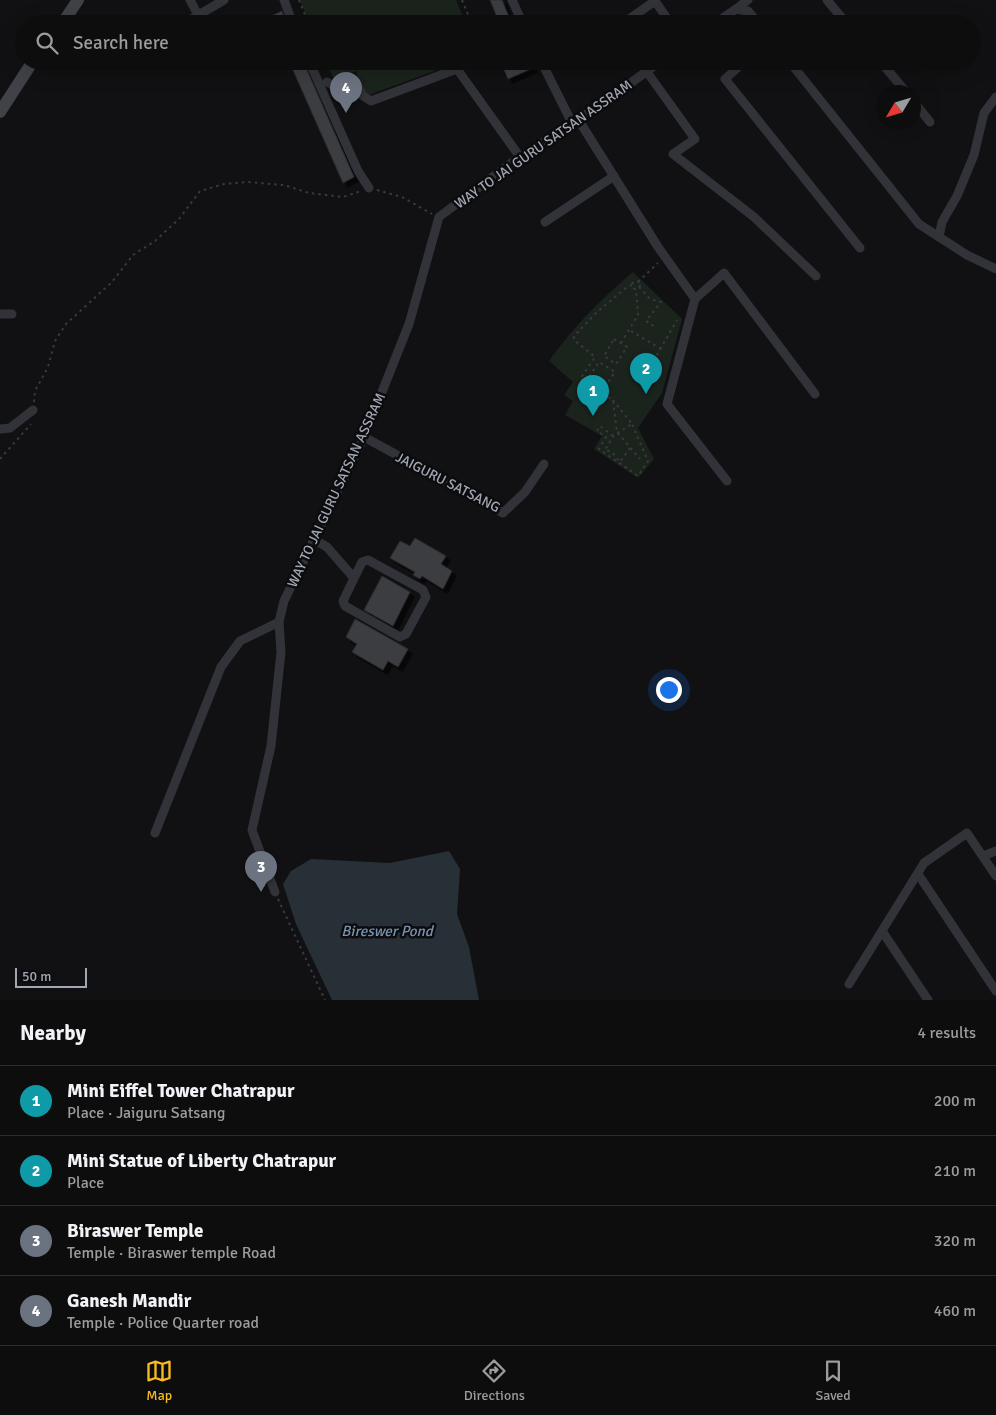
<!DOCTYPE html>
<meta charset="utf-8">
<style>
:root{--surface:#0d0d0e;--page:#1b1b1c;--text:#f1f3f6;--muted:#9a9c9e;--line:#2d2d2e;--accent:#f9bb23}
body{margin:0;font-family:Signika,sans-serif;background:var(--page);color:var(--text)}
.compass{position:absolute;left:876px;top:85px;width:45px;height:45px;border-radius:50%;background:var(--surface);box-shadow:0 5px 20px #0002;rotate:232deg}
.scale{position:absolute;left:15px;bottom:12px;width:72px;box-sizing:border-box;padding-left:5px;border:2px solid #a2a7b4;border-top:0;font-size:14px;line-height:18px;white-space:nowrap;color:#a2a7b4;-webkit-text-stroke:4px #0c0c0e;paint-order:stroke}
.you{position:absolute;left:668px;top:689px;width:18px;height:18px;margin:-12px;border:4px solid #fff;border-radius:50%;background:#1a73e8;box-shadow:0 0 0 8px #1a73e833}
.badge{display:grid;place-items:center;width:32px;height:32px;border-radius:50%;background:var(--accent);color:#fff;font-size:16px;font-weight:700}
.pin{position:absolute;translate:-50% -41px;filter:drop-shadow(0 1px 2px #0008)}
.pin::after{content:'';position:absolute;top:26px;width:18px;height:15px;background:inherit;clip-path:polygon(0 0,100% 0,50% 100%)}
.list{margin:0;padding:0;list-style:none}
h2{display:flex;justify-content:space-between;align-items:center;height:65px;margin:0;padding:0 20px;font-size:21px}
h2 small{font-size:16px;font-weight:400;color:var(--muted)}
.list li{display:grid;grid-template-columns:32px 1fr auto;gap:15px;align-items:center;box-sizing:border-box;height:70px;padding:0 20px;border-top:1px solid var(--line)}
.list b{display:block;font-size:19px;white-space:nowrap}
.list p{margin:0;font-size:16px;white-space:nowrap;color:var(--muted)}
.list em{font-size:16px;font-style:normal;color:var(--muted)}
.icon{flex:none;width:28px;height:28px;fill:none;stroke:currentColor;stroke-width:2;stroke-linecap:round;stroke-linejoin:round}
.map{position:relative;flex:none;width:996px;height:1000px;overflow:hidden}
.search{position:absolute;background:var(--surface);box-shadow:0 5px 20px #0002;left:15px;right:15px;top:15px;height:55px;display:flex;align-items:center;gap:12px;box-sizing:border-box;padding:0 18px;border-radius:28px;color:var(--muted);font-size:19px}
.sheet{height:345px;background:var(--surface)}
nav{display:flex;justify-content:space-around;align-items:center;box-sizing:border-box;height:70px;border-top:1px solid var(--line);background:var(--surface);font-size:14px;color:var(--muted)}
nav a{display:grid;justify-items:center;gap:2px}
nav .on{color:var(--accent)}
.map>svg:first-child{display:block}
.green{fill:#1b231d}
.water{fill:#272f37}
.building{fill:#3b3c40;stroke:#2b2b2f;filter:url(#shadow)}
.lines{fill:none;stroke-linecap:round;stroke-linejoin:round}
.path{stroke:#383a3f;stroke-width:2;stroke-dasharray:2.5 4;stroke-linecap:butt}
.street{stroke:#323338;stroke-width:9}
.secondary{stroke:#404248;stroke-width:12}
.labels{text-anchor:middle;stroke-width:5;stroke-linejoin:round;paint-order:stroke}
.street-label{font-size:14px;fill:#a2a7b4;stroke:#0c0c0e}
.water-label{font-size:15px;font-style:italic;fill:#7793b2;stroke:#0c0c0e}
</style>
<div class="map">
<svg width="996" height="1000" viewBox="0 0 996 1000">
<defs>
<filter id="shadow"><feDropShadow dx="4.5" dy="4.5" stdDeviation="0" flood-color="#0009"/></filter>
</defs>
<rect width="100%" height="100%" fill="#111113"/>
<g class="green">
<polygon points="300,0 456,0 466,24 310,24"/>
<polygon points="326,61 455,61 456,63 366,96 356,71 334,80"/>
<path d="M 633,272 L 682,319 L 662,393 L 638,428 L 654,459 L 638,478 L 594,449 L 602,436 L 565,415 L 573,401 L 564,395 L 573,382 L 549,361 C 576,324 599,301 633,272 Z"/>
</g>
<polygon class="water" points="449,851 460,869 457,914 469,947 479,1000 332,1000 296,924 283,884 291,871 311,859 390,863"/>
<g class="building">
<polygon points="490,0 502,0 512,24 500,24"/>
<polygon points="282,11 286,24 273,24 269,17"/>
<polygon points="289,61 303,61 354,177 343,183"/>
<polygon points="515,61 530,61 533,68 508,79 503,67"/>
<polygon points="415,538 446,556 441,564 452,571 443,589 422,576 420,579 413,575 415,572 390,558 400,541 410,546"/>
<polygon points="382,576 410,592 393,626 364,610"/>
<polygon points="355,619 408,649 398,667 388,661 383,670 352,652 357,644 346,637"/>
</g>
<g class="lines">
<g class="path">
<polyline points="299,0 309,24"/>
<polyline points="462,0 472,24"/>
<polyline points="325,61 330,73"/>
<polyline points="377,190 402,197 432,214"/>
<circle cx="636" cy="285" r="4"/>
<polyline points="638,282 658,263"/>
<polyline points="632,285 627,287 596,313 574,336 574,340 595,357 580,379 613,400 617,432 640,459"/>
<polyline points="639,287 650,299 661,302 646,321 657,328"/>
<polyline points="631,331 661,349"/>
<polygon points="614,339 627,347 616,364 604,356"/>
<polyline points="621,343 638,315 636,289"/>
<polyline points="647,372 677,320"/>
<polyline points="605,387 615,372 599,362 589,377 605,387 609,392 607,396"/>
<polyline points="613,400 632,424 614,435 605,450 612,452 620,462 630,448"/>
<polyline points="34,402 35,391 48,367 55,341 66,324 112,282 133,255 155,241 179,219 200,191 224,184 247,182 284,185 309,193 343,197 361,191"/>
<polyline points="613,436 600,426 597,431 606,437 599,449 638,476 648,461 632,424"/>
<polyline points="0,459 31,424"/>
<polyline points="278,899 325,1000"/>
</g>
<g class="street">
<polyline points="190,0 198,15"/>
<polyline points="284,0 293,24"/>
<polyline points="512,0 523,24"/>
<polyline points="827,0 847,24"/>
<polyline points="736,9 748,0"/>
<polyline points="183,24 224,0"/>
<polyline points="622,24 655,1 671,24"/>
<polyline points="714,24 736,9 748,11 759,24"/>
<polyline points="309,61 358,171 369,188"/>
<polyline points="541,61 572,123"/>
<polyline points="745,61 725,79 860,248"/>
<polyline points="789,61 919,224 967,255 996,269"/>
<polyline points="880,61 906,92"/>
<polyline points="647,72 695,139 673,154 754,217 816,276"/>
<polyline points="327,82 332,85 349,79 356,82 363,96 371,101 457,69 520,157"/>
<polyline points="914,102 930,122"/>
<polyline points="578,119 658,247 695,299 667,404 727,481"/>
<polyline points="545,222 614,176"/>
<polyline points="939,237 942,222 957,196 974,155 984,113 996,97"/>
<polyline points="695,299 724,273 815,394"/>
<polyline points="0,314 12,314"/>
<polyline points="0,429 10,428 33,410"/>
<polyline points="364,437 503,513 525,492 544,464"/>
<polyline points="315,540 327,547 354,578"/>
<polygon points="368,560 423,590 426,597 406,634 400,637 345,606 343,601 362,562"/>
<polyline points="155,833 221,667 240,641 279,622"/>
<polyline points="983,856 996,851"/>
<polyline points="918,874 996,991"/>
<polyline points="275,892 252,830 271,746 281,652 279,622 284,601 364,437 409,324 439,217 514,161 599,106 661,61"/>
<polyline points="882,931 928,1000"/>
<polyline points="849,984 924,863 967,833 996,876"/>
</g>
<g class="secondary">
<polyline points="62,24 78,0"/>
<polyline points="0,112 33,61"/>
</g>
</g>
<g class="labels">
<g class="street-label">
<text transform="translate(543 144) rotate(-35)" y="5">WAY TO JAI GURU SATSAN ASSRAM</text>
<text transform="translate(448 482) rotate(27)" y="5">JAIGURU SATSANG</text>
<text transform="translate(336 490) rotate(-65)" y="5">WAY TO JAI GURU SATSAN ASSRAM</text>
</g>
<g class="water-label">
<text x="387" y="936">Bireswer Pond</text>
</g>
</g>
</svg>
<svg class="compass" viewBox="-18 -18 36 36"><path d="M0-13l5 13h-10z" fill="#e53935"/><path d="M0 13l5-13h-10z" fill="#9a9c9e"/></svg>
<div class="scale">50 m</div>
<div class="you"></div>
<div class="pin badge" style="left:593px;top:416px;background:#0f9aa8">1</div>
<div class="pin badge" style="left:646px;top:394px;background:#0f9aa8">2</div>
<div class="pin badge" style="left:261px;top:892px;background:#6b7280">3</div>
<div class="pin badge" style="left:346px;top:113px;background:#6b7280">4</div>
<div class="search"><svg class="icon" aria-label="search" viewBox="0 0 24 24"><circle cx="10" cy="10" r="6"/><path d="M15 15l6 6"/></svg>Search here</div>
</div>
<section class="sheet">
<h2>Nearby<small>4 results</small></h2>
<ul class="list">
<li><span class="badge" style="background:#0f9aa8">1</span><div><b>Mini Eiffel Tower Chatrapur</b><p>Place · Jaiguru Satsang</p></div><em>200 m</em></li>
<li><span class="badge" style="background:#0f9aa8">2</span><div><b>Mini Statue of Liberty Chatrapur</b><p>Place</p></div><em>210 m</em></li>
<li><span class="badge" style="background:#6b7280">3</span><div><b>Biraswer Temple</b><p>Temple · Biraswer temple Road</p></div><em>320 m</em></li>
<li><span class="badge" style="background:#6b7280">4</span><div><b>Ganesh Mandir</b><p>Temple · Police Quarter road</p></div><em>460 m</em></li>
</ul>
</section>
<nav>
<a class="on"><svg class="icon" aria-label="map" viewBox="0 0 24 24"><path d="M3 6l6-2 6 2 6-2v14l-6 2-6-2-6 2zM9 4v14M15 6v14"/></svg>Map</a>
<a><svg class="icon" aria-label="directions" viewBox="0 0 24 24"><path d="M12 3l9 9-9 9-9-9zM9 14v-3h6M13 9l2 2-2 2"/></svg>Directions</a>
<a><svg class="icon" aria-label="saved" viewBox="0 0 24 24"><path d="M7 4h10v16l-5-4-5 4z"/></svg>Saved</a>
</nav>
